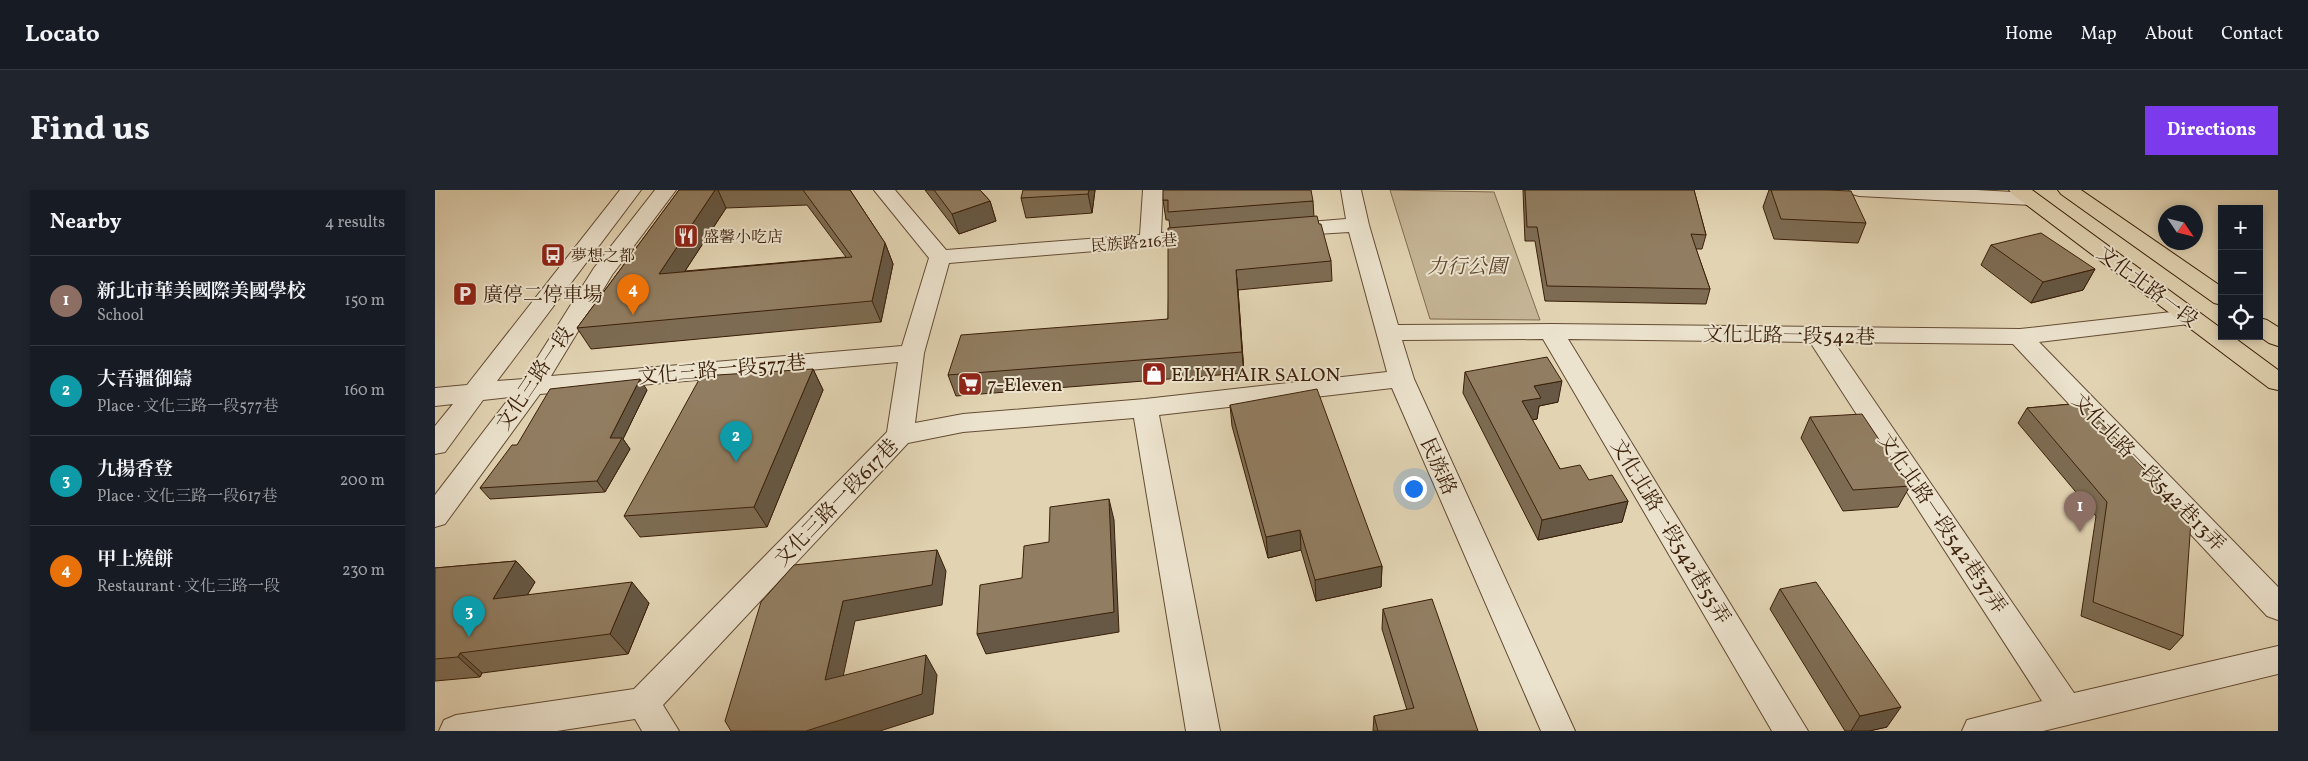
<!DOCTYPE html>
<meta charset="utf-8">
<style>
:root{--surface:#171b24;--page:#20242c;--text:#f1f3f6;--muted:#9ea1a6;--line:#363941;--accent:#7c3aed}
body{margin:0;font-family:Vollkorn,"Noto Serif TC",serif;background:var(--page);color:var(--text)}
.controls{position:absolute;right:15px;top:15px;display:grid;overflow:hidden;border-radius:0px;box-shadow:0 2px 8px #0003}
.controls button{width:45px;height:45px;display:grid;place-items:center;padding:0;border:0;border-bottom:1px solid var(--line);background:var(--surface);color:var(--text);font:25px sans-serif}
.compass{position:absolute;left:1723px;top:15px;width:45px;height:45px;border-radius:50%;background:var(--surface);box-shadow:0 2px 8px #0003;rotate:125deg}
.you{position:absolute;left:978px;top:298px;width:18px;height:18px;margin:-12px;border:4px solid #fff;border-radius:50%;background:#1a73e8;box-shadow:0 0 0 8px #1a73e833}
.badge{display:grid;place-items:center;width:32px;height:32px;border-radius:50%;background:var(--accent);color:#fff;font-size:16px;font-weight:700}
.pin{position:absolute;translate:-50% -41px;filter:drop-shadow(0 1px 2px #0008)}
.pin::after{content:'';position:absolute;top:26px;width:18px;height:15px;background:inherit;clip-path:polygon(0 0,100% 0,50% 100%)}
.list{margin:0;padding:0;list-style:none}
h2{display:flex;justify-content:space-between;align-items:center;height:65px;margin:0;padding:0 20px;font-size:21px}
h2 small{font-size:16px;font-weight:400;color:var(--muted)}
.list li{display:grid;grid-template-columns:32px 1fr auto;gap:15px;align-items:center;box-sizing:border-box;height:90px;padding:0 20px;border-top:1px solid var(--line)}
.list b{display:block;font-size:19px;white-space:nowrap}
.list p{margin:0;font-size:16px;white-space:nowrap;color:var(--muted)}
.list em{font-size:16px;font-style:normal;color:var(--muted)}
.icon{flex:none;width:28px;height:28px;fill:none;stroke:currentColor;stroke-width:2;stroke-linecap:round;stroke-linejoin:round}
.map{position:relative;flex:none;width:1843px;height:541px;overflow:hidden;border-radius:0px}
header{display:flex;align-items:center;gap:30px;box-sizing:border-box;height:70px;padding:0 25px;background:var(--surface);border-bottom:1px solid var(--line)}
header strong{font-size:24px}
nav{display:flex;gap:28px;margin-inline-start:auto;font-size:18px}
.intro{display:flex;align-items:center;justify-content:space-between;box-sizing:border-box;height:120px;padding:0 30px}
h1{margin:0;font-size:35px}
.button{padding:12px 22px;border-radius:0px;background:var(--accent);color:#fff;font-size:18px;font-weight:700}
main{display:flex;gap:30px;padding:0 30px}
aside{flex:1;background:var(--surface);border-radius:0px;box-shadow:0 2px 8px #0003}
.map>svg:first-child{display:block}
.green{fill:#c5b596;stroke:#806a50}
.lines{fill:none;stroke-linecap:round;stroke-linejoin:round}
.minor-casing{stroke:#644c34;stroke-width:2}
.major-casing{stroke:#3a1f09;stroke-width:2}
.minor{fill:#ece3ce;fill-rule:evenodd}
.major{fill:#e2d4b3;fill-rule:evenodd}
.wall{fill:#7d6c53;stroke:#3a1f09;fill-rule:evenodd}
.shaded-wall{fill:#665844;stroke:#3a1f09}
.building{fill:#917d61;stroke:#3a1f09}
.labels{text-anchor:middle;stroke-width:4;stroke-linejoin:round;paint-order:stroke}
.far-poi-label{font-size:16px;fill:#3a1f09;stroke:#ece3ce;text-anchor:start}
.far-street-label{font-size:16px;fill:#3a1f09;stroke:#ece3ce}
.park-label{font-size:20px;font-style:italic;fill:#5d442c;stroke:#ece3ce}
.street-label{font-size:20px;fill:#3a1f09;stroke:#ece3ce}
.poi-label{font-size:20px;fill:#3a1f09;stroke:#ece3ce;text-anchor:start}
</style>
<header>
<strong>Locato</strong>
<nav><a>Home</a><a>Map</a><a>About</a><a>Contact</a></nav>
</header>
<div class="intro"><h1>Find us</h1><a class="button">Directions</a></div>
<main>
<aside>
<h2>Nearby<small>4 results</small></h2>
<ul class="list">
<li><span class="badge" style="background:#8d6e63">1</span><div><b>新北市華美國際美國學校</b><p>School</p></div><em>150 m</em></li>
<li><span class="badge" style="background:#0f9aa8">2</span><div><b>大吾疆御鑄</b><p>Place · 文化三路一段577巷</p></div><em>160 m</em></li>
<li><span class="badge" style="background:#0f9aa8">3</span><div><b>九揚香登</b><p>Place · 文化三路一段617巷</p></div><em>200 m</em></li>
<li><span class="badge" style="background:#e8710a">4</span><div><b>甲上燒餅</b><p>Restaurant · 文化三路一段</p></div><em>230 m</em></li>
</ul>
</aside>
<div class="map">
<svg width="1843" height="541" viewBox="0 0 1843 541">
<rect width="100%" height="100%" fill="#e2d4b3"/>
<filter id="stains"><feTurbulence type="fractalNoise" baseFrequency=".004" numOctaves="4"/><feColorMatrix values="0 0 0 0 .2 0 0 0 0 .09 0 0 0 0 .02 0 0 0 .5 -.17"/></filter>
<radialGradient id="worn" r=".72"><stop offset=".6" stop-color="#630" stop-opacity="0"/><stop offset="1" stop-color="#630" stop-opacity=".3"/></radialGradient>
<polygon class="green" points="955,0 1059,2 1105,130 995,129"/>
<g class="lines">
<defs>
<g id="minor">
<polygon points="185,0 206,0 62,191 89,189 159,78 220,0 241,0 177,85 116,186 467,156 494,68 439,0 460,0 511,60 705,45 708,0 728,0 726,43 770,40 778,41 781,46 778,51 770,52 514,73 489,163 480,233 528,224 710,209 952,182 914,42 850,46 842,45 839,40 842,35 850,34 911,29 906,0 926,0 934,35 963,135 1116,134 1585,139 1754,120 1762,122 1766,127 1762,132 1754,134 1604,152 1843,397 1843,430 1832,426 1578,154 1399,152 1639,503 1843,456 1843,484 1608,541 1527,541 1532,530 1607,511 1375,152 1133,149 1373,541 1337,541 1108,149 967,150 979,189 1140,541 1106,541 957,198 724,225 785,541 751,541 699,228 528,242 473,253 228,515 244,541 207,541 200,529 122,541 4,541 9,530 21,525 199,499 452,242 463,172 105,204 10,334 0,337 0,305 75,207 48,210 10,262 0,264 0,236 18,214 0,216 0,198 32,195"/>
<polygon points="1414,0 1541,0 1596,3 1603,5 1606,9 1603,13 1596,15 1424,6 1417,4"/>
</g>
<g id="major">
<polygon points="1574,0 1597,0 1787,139 1787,146 1797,146 1843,180 1843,200 1834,198 1577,4"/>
<polygon points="1623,0 1646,0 1787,97 1787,115 1779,113 1626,4"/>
<polygon points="1824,128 1832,130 1843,137 1843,156 1834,153 1824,146"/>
</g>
</defs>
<use href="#minor" class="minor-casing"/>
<use href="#major" class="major-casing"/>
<use href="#minor" class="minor"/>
<use href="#major" class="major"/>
</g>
<g class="wall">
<path d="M 244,0 L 415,0 L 450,53 L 458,74 L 446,132 L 156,159 L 142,138 ZM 372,15 L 411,67 L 250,81 L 291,18 Z"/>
<polygon points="490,0 545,0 555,11 561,31 524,44"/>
<polygon points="660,0 657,23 591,28 586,8"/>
<polygon points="1088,0 1259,0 1271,45 1267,59 1261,59 1275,99 1271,114 1110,111 1100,51 1090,51"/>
<polygon points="1334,0 1391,0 1431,33 1423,53 1339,49 1328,17"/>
<polygon points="728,10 878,11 879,27 884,34 896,71 897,91 803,100 809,183 521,206 513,185 733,129 735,38 734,30 731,30"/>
<polygon points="1556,55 1660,79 1648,100 1596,113 1546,75"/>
<polygon points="378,179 388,200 332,337 205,347 189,326"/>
<polygon points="1030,182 1123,212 1104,216 1102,229 1097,230 1125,279 1154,290 1193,311 1187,332 1103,350 1028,203"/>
<polygon points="212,200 188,249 195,259 170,302 55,309 45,298 82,255"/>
<polygon points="1648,213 1748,446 1735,460 1646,426 1661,326 1583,233 1592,218"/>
<polygon points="795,215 947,376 946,397 881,411 866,360 833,368 797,236"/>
<polygon points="1375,227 1475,296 1463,317 1408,321 1366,248"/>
<polygon points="81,371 100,392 92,405 214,413 193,464 47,483 45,487 0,491 0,378"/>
<polygon points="1345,399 1452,537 1434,541 1410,541 1335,419"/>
<polygon points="948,419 1043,541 938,541 939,526 972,520 947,439"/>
</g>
<g class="shaded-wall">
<polygon points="280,0 283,0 291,18 235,104 224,84"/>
<polygon points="654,0 660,0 657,23 653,4"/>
<polygon points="555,11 561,31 524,44 517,24"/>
<polygon points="450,53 458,74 446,132 437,111"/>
<polygon points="1660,79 1648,100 1596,113 1608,92"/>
<polygon points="801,80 803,100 809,183 807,162"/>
<polygon points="378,179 388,200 332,337 319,317"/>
<polygon points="205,189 212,200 188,249 195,259 170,302 162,291 175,248"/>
<polygon points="1127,191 1123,212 1104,216 1102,229 1084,232 1087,211 1099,196"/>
<polygon points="674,309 679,330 684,442 551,464 542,444"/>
<polygon points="1193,311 1187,332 1103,350 1107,330"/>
<polygon points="865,340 866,360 833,368 831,347"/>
<polygon points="502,360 511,381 507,415 420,431 403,510 390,490 408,411"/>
<polygon points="81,371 100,392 78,429 58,409"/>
<polygon points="947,376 946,397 881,411 880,390"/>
<polygon points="197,392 214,413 193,464 175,444"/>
<polygon points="25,463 47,483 45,487 23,467"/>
<polygon points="491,465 502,485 498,524 445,541 371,541"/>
<polygon points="1466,517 1452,537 1434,541 1416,541 1425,526"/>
</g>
<g class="building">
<polygon points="244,0 280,0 224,84 417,67 368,0 415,0 450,53 437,111 142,138"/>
<polygon points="499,0 545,0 555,11 517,24"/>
<polygon points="588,0 654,0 653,4 586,8"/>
<polygon points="728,0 876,0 878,11 733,22 733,10 728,10"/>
<polygon points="1090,0 1259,0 1271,45 1256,44 1275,99 1112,96 1102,37 1092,37"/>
<polygon points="1336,0 1391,0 1416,1 1431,33 1346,29"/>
<polygon points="882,26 884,34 886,34 896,71 801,80 807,162 513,185 526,145 733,129 733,38"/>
<polygon points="1606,43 1660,79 1608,92 1556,55"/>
<polygon points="1112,167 1127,191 1099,196 1106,208 1087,211 1125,279 1145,275 1154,290 1177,285 1193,311 1107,330 1030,182"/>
<polygon points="378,179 319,317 189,326 266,186"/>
<polygon points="205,189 175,248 187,248 162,291 45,298 77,255 82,255 115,199"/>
<polygon points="882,199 947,376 880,390 865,340 831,347 795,215"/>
<polygon points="1648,213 1756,330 1748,446 1658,412 1672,312 1592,218"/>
<polygon points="1427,224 1475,296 1418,300 1375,227"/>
<polygon points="674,309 679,422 542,444 545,395 587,388 589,356 614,352 615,317"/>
<polygon points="502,360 497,395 408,411 390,490 491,465 487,504 371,541 296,541 290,531 326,412 359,375"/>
<polygon points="81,371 58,409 197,392 175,444 25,463 23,467 0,469 0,378"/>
<polygon points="1381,392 1466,517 1425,526 1345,399"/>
<polygon points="997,409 1043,541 943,541 939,526 979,518 948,419"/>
</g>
<defs>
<symbol id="restaurant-square" viewBox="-11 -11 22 22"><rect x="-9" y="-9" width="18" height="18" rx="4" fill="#8f2418" stroke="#ece3ce"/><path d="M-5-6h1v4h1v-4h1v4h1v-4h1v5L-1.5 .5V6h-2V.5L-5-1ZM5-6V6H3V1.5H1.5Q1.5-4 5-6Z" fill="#fff"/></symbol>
<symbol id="bus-square" viewBox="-11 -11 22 22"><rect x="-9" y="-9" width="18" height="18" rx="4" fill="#8f2418" stroke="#ece3ce"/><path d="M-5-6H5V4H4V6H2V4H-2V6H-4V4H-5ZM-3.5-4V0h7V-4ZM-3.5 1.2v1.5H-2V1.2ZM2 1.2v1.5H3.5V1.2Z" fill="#fff"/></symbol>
<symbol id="parking-square" viewBox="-11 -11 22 22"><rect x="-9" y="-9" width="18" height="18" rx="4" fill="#8f2418" stroke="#ece3ce"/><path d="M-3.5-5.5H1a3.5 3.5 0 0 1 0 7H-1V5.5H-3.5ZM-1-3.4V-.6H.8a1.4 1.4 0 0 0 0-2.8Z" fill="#fff"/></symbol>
<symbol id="shop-square" viewBox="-11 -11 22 22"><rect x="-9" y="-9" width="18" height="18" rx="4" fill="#8f2418" stroke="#ece3ce"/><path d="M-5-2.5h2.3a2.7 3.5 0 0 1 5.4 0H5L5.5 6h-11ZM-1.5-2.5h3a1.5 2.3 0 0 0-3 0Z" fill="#fff"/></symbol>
<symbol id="supermarket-square" viewBox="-11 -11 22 22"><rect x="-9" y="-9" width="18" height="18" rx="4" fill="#8f2418" stroke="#ece3ce"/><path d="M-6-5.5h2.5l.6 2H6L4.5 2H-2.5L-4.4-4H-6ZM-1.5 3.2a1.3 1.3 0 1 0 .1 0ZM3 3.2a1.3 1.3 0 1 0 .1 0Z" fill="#fff"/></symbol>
</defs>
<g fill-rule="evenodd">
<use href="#restaurant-square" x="237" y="32" width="28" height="28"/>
<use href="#bus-square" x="104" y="51" width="28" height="28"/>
<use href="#parking-square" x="16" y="90" width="28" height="28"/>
<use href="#shop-square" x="705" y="170" width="28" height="28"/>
<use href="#supermarket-square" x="521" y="180" width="28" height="28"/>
</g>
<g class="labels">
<g class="far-poi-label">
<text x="268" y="52">盛馨小吃店</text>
<text x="136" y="71">夢想之都</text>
</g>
<g class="far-street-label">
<text transform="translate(699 52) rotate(-4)" y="6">民族路216巷</text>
</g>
<g class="park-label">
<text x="1032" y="83">力行公園</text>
</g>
<g class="street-label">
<text transform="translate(1713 96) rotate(37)" y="7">文化北路一段</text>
<text transform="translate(1354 145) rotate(1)" y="7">文化北路一段542巷</text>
<text transform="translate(287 179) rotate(-5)" y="7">文化三路一段577巷</text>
<text transform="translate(99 188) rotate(-56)" y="7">文化三路一段</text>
<text transform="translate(1004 276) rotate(66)" y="7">民族路</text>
<text transform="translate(1714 282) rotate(46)" y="7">文化北路一段542巷13弄</text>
<text transform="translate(401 312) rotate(-46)" y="7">文化三路一段617巷</text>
<text transform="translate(1508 333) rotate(56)" y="7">文化北路一段542巷37弄</text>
<text transform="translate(1236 341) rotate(59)" y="7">文化北路一段542巷55弄</text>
</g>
<g class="poi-label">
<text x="48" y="111">廣停二停車場</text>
<text x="736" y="191">ELLY HAIR SALON</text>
<text x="552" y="201">7-Eleven</text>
</g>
</g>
<rect width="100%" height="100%" filter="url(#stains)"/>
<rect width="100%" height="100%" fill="url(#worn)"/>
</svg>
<div class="controls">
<button>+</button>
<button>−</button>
<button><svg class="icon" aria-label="locate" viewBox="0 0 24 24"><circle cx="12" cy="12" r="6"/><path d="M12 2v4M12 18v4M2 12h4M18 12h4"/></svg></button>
</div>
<svg class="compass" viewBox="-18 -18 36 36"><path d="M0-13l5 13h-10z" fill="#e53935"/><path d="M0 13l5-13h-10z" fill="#9ea1a6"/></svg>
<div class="you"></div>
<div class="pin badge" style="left:1645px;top:342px;background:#8d6e63">1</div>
<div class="pin badge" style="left:301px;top:272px;background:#0f9aa8">2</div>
<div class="pin badge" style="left:34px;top:447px;background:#0f9aa8">3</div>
<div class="pin badge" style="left:198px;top:125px;background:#e8710a">4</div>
</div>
</main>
